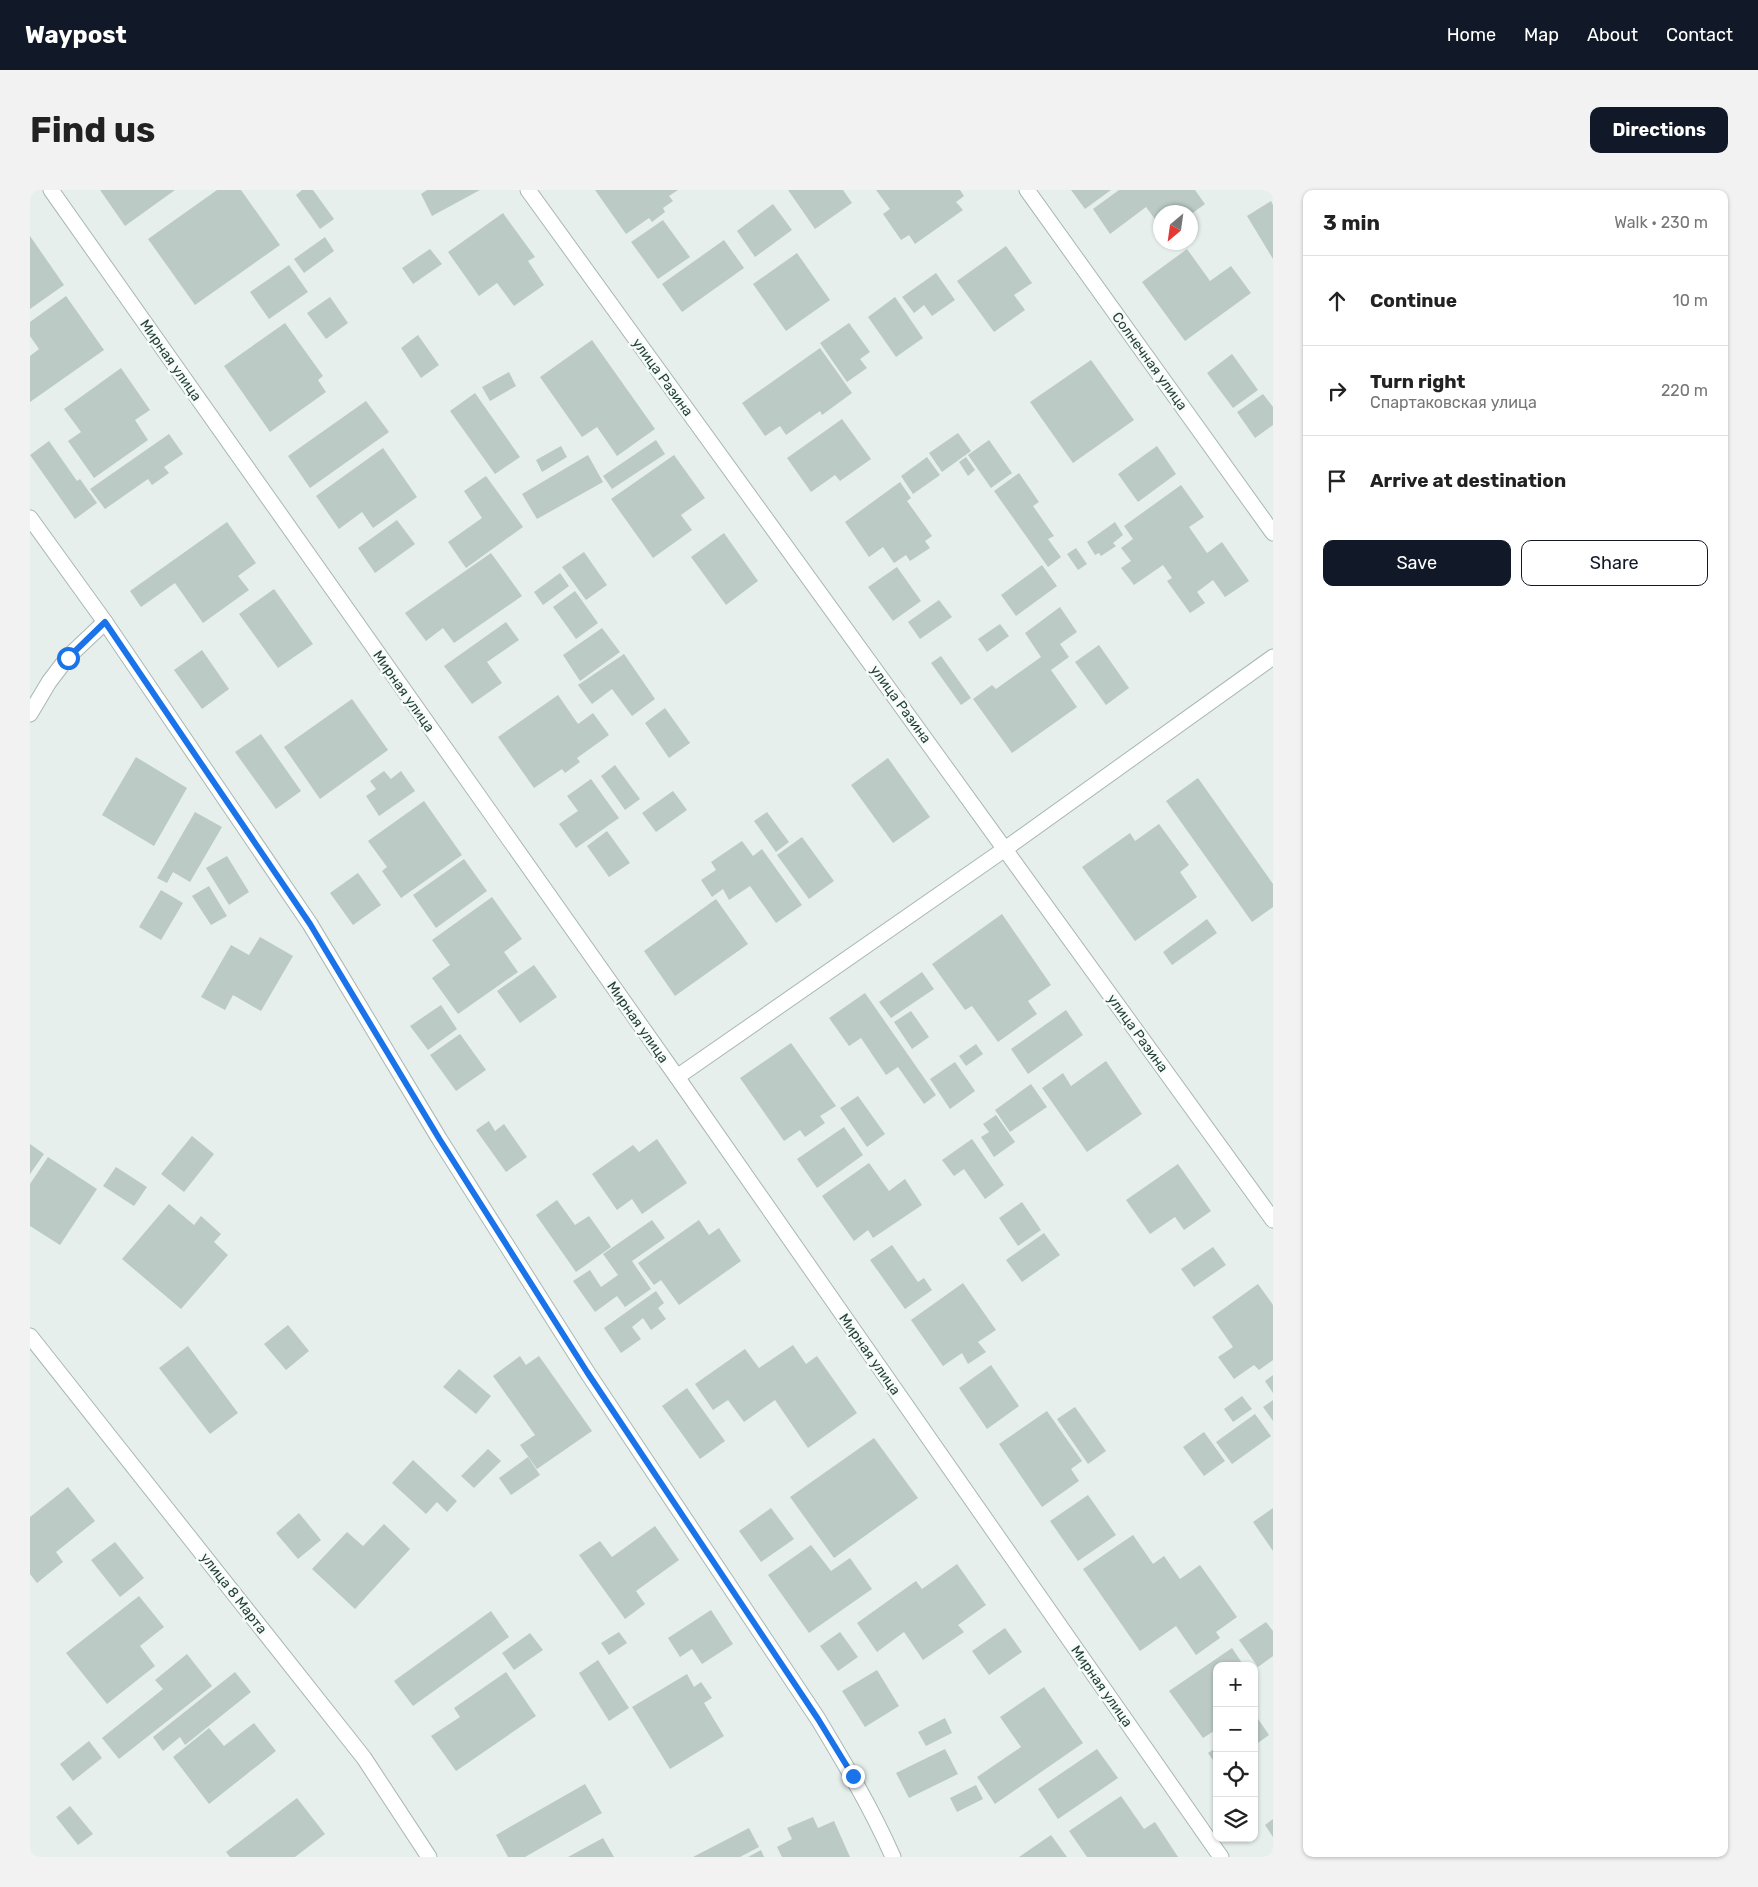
<!DOCTYPE html>
<meta charset="utf-8">
<style>
:root{--surface:#fff;--page:#f2f2f2;--text:#222;--muted:#767676;--line:#e0e0e0;--accent:#111827}
body{margin:0;font-family:Rubik,sans-serif;background:var(--page);color:var(--text)}
.controls{position:absolute;right:15px;bottom:15px;display:grid;overflow:hidden;border-radius:10px;box-shadow:0 1px 4px #0004}
.controls button{width:45px;height:45px;display:grid;place-items:center;padding:0;border:0;border-bottom:1px solid var(--line);background:var(--surface);color:var(--text);font:25px sans-serif}
.compass{position:absolute;left:1123px;top:15px;width:45px;height:45px;border-radius:50%;background:var(--surface);box-shadow:0 1px 4px #0004;rotate:209deg}
.stop{position:absolute;width:15px;height:15px;margin:-11px;border:4px solid #1a73e8;border-radius:50%;background:#fff}
.stop.end{background:#1a73e8;border-color:#fff;box-shadow:0 1px 5px #0008}
.list{margin:0;padding:0;list-style:none}
h2{display:flex;justify-content:space-between;align-items:center;height:65px;margin:0;padding:0 20px;font-size:21px}
h2 small{font-size:16px;font-weight:400;color:var(--muted)}
.list li{display:grid;grid-template-columns:32px 1fr auto;gap:15px;align-items:center;box-sizing:border-box;height:90px;padding:0 20px;border-top:1px solid var(--line)}
.list b{display:block;font-size:19px;white-space:nowrap}
.list p{margin:0;font-size:16px;white-space:nowrap;color:var(--muted)}
.list em{font-size:16px;font-style:normal;color:var(--muted)}
.actions{display:flex;gap:10px;padding:15px 20px}
.actions a{flex:1;padding:11px 0;border:1px solid var(--accent);border-radius:10px;text-align:center;font-size:18px;color:var(--accent)}
.actions .main{background:var(--accent);color:#fff}
.icon{flex:none;width:28px;height:28px;fill:none;stroke:currentColor;stroke-width:2;stroke-linecap:round;stroke-linejoin:round}
.map{position:relative;flex:none;width:1243px;height:1667px;overflow:hidden;border-radius:10px}
header{display:flex;align-items:center;gap:30px;box-sizing:border-box;height:70px;padding:0 25px;background:var(--accent);color:#fff}
header strong{font-size:24px}
nav{display:flex;gap:28px;margin-inline-start:auto;font-size:18px}
.intro{display:flex;align-items:center;justify-content:space-between;box-sizing:border-box;height:120px;padding:0 30px}
h1{margin:0;font-size:35px}
.button{padding:12px 22px;border-radius:10px;background:var(--accent);color:#fff;font-size:18px;font-weight:700}
main{display:flex;gap:30px;padding:0 30px}
aside{flex:1;background:var(--surface);border-radius:10px;box-shadow:0 1px 4px #0004}
.map>svg:first-child{display:block}
.building{fill:#bbcac4}
.lines{fill:none;stroke-linecap:round;stroke-linejoin:round}
.minor-casing{stroke:#a8b8b2;stroke-width:17}
.minor{stroke:#fff;stroke-width:15}
.route{stroke:#1a73e8;stroke-width:6}
.labels{text-anchor:middle;stroke-width:5;stroke-linejoin:round;paint-order:stroke}
.street-label{font-size:14px;fill:#24423a;stroke:#f7fbf9}
</style>
<header>
<strong>Waypost</strong>
<nav><a>Home</a><a>Map</a><a>About</a><a>Contact</a></nav>
</header>
<div class="intro"><h1>Find us</h1><a class="button">Directions</a></div>
<main>
<div class="map">
<svg width="1243" height="1667" viewBox="0 0 1243 1667">
<rect width="100%" height="100%" fill="#e6efeb"/>
<g class="building">
<polygon points="70,0 145,0 95,36"/>
<polygon points="187,0 211,0 250,55 165,115 118,49"/>
<polygon points="272,0 283,0 304,29 290,39 266,5"/>
<polygon points="397,0 450,0 402,26 391,4"/>
<polygon points="565,0 648,0 639,6 643,11 633,18 635,22 622,32 619,28 596,44"/>
<polygon points="758,0 813,0 822,13 785,39"/>
<polygon points="846,0 930,0 934,6 926,12 933,20 885,54 879,45 871,50 853,24 860,19"/>
<polygon points="1041,0 1081,0 1055,19"/>
<polygon points="1089,0 1165,0 1175,14 1160,25 1160,22 1130,22 1130,36 1116,17 1080,44 1063,19"/>
<polygon points="1241,11 1243,15 1243,69 1217,26"/>
<polygon points="743,14 762,40 725,67 707,41"/>
<polygon points="473,23 505,67 498,71 514,95 484,116 467,93 449,106 418,62"/>
<polygon points="633,30 660,67 628,89 601,52"/>
<polygon points="0,46 34,95 0,119"/>
<polygon points="295,47 304,61 274,83 264,69"/>
<polygon points="694,50 714,78 652,122 632,94"/>
<polygon points="976,56 1002,93 984,105 995,120 964,142 927,91"/>
<polygon points="400,59 412,74 383,94 372,78"/>
<polygon points="1157,59 1180,91 1201,76 1221,103 1155,151 1112,92"/>
<polygon points="767,63 800,110 756,141 723,94"/>
<polygon points="259,75 278,102 239,129 220,102"/>
<polygon points="906,83 925,110 902,126 894,115 884,123 872,107"/>
<polygon points="36,106 74,160 0,212 0,166 9,159 0,146 0,132"/>
<polygon points="300,107 318,133 296,149 277,123"/>
<polygon points="865,107 893,148 866,167 838,127"/>
<polygon points="255,133 293,186 288,190 296,202 240,242 194,176"/>
<polygon points="819,133 840,162 830,169 837,178 817,192 790,153"/>
<polygon points="388,145 409,175 391,188 371,158"/>
<polygon points="562,150 625,239 587,266 567,237 552,247 510,187"/>
<polygon points="790,158 822,203 792,225 790,221 756,245 750,236 735,246 712,213"/>
<polygon points="1202,164 1228,200 1203,218 1177,183"/>
<polygon points="1061,170 1104,230 1043,273 1000,212"/>
<polygon points="91,178 120,220 105,230 118,250 64,288 38,251 51,242 34,219"/>
<polygon points="479,182 486,196 460,211 452,197"/>
<polygon points="445,203 490,267 465,284 420,221"/>
<polygon points="1233,204 1243,217 1243,235 1225,248 1207,222"/>
<polygon points="336,211 359,242 280,298 258,266"/>
<polygon points="812,229 841,269 810,291 805,285 781,302 757,268"/>
<polygon points="928,243 941,261 912,282 899,263"/>
<polygon points="139,244 153,264 134,277 139,283 122,295 118,289 75,319 60,299"/>
<polygon points="626,250 635,264 582,299 573,286"/>
<polygon points="959,250 982,283 961,298 938,265"/>
<polygon points="19,251 47,291 50,289 67,313 45,329 0,265"/>
<polygon points="531,256 537,267 512,282 506,270"/>
<polygon points="1127,256 1146,284 1108,312 1088,284"/>
<polygon points="353,258 387,307 343,338 332,322 309,339 286,306"/>
<polygon points="558,265 573,292 507,329 492,304"/>
<polygon points="644,265 675,308 651,325 662,340 623,368 581,309"/>
<polygon points="897,267 910,285 883,304 871,286"/>
<polygon points="936,267 945,280 938,286 929,272"/>
<polygon points="989,283 1009,312 1003,316 1024,346 1018,349 1031,367 1018,377 964,301"/>
<polygon points="456,286 493,337 436,378 418,352 452,328 434,301"/>
<polygon points="870,292 881,308 877,311 902,346 895,351 900,358 880,371 876,365 864,373 853,357 839,367 815,332"/>
<polygon points="1151,295 1174,327 1159,337 1177,363 1192,352 1219,391 1195,407 1183,390 1167,402 1175,413 1160,423 1137,391 1142,388 1133,375 1104,395 1091,378 1101,371 1091,358 1103,349 1094,336"/>
<polygon points="367,330 385,354 345,383 328,358"/>
<polygon points="197,332 226,373 208,386 219,400 173,433 145,393 111,417 100,401"/>
<polygon points="1085,332 1093,345 1083,353 1086,356 1071,366 1069,363 1065,365 1057,352"/>
<polygon points="694,343 728,391 696,415 661,367"/>
<polygon points="1046,358 1057,374 1048,380 1037,364"/>
<polygon points="554,362 577,395 556,410 532,377"/>
<polygon points="461,363 492,406 424,453 413,438 396,451 375,423"/>
<polygon points="1012,375 1027,396 986,426 971,405"/>
<polygon points="867,377 891,411 863,431 838,397"/>
<polygon points="530,383 539,396 513,415 504,402"/>
<polygon points="244,399 283,454 248,478 209,424"/>
<polygon points="545,401 568,433 546,449 523,417"/>
<polygon points="909,410 922,427 890,449 878,432"/>
<polygon points="1030,417 1047,442 1030,454 1039,467 1021,480 1047,517 982,563 943,509 962,495 966,499 1011,467 995,443"/>
<polygon points="476,432 489,450 457,472 472,493 442,514 414,476"/>
<polygon points="970,434 979,446 957,462 948,449"/>
<polygon points="572,438 590,462 550,491 533,465"/>
<polygon points="1069,455 1099,498 1076,515 1045,472"/>
<polygon points="172,460 199,499 172,519 144,480"/>
<polygon points="594,464 625,509 602,526 582,499 562,514 548,495"/>
<polygon points="911,466 941,508 931,515 901,473"/>
<polygon points="528,505 548,534 563,523 579,545 547,568 550,572 535,583 532,579 504,598 468,547"/>
<polygon points="322,509 358,560 290,609 254,557"/>
<polygon points="635,518 660,553 639,568 615,533"/>
<polygon points="231,544 271,601 246,619 205,562"/>
<polygon points="106,567 157,598 124,656 72,625"/>
<polygon points="858,568 900,627 863,653 821,595"/>
<polygon points="585,575 610,609 595,620 571,586"/>
<polygon points="354,581 361,589 371,581 385,601 349,626 336,606 346,599 340,591"/>
<polygon points="1168,588 1243,694 1243,717 1222,732 1136,611"/>
<polygon points="561,589 589,628 546,658 529,634 548,621 537,606"/>
<polygon points="643,601 657,620 626,642 612,623"/>
<polygon points="394,611 432,665 371,708 352,681 357,677 338,651"/>
<polygon points="165,622 192,637 160,692 143,682 137,693 127,688"/>
<polygon points="737,622 759,652 746,662 724,631"/>
<polygon points="1129,634 1159,675 1150,682 1167,707 1105,751 1052,677 1100,643 1105,651"/>
<polygon points="577,641 600,673 579,687 557,656"/>
<polygon points="772,647 804,691 779,709 747,665"/>
<polygon points="712,651 723,666 732,659 772,715 746,733 720,696 699,710 693,699 682,707 671,690 686,680 681,672"/>
<polygon points="197,666 219,702 199,715 176,678"/>
<polygon points="434,669 457,701 406,738 383,705"/>
<polygon points="328,683 351,715 323,735 300,703"/>
<polygon points="179,696 197,726 181,735 162,706"/>
<polygon points="131,700 153,713 131,750 109,737"/>
<polygon points="462,707 492,749 474,762 488,782 428,824 402,788 420,775 402,750"/>
<polygon points="686,709 718,754 645,806 614,761"/>
<polygon points="972,724 1021,795 998,811 1007,824 968,852 942,816 935,820 902,774"/>
<polygon points="1177,729 1187,743 1142,775 1133,762"/>
<polygon points="230,747 263,766 231,821 203,805 195,820 171,807 201,755 219,765"/>
<polygon points="504,775 527,807 490,833 467,801"/>
<polygon points="892,782 904,799 861,828 849,812"/>
<polygon points="835,803 906,905 894,914 868,877 856,885 831,848 819,856 799,828"/>
<polygon points="411,815 427,839 398,860 380,836"/>
<polygon points="1036,820 1053,845 998,884 981,859"/>
<polygon points="881,821 899,847 882,859 864,832"/>
<polygon points="430,844 456,880 426,901 400,865"/>
<polygon points="761,853 806,916 790,926 795,933 775,947 770,940 754,951 710,888"/>
<polygon points="946,854 953,864 936,876 929,866"/>
<polygon points="1076,871 1112,924 1057,962 1012,898 1033,883 1041,896"/>
<polygon points="925,872 945,901 920,919 900,889"/>
<polygon points="1001,894 1017,917 980,942 965,920"/>
<polygon points="828,906 855,944 837,957 810,918"/>
<polygon points="966,925 985,952 964,967 951,947 959,942 953,934"/>
<polygon points="459,931 465,941 474,934 497,967 476,982 446,940"/>
<polygon points="814,937 833,965 787,998 767,969"/>
<polygon points="162,946 184,964 154,1002 131,984"/>
<polygon points="627,949 657,993 612,1024 602,1009 587,1020 562,984 603,955 609,962"/>
<polygon points="942,949 974,995 955,1009 934,979 924,986 912,970"/>
<polygon points="0,954 14,964 0,984"/>
<polygon points="18,967 67,999 30,1055 0,1036 0,994"/>
<polygon points="839,973 859,1001 875,989 892,1015 843,1048 838,1040 824,1051 792,1006"/>
<polygon points="1148,974 1181,1021 1154,1040 1145,1027 1120,1044 1096,1010"/>
<polygon points="86,977 117,997 104,1016 73,996"/>
<polygon points="527,1010 545,1035 559,1026 581,1057 546,1082 506,1025"/>
<polygon points="992,1012 1011,1040 988,1056 969,1028"/>
<polygon points="139,1014 164,1035 171,1026 191,1044 184,1052 198,1065 151,1119 92,1069"/>
<polygon points="622,1030 635,1048 602,1071 621,1099 595,1117 587,1106 565,1122 543,1091 560,1080 571,1097 588,1085 573,1064"/>
<polygon points="669,1030 679,1045 689,1038 711,1071 649,1115 631,1090 624,1095 608,1073"/>
<polygon points="1014,1043 1030,1065 992,1092 976,1070"/>
<polygon points="862,1055 888,1092 894,1088 902,1100 875,1119 840,1070"/>
<polygon points="1183,1057 1196,1075 1164,1097 1151,1079"/>
<polygon points="933,1093 966,1140 948,1152 956,1162 938,1174 932,1163 913,1176 881,1130"/>
<polygon points="1228,1094 1243,1115 1243,1170 1229,1180 1224,1175 1204,1189 1188,1167 1203,1157 1182,1127"/>
<polygon points="626,1101 634,1113 628,1118 636,1129 621,1140 613,1128 602,1137 611,1149 591,1163 574,1138"/>
<polygon points="258,1135 279,1161 256,1180 234,1154"/>
<polygon points="763,1155 776,1174 787,1166 827,1223 778,1258 745,1210 714,1232 698,1210 683,1220 665,1194 715,1159 729,1178"/>
<polygon points="158,1156 208,1223 180,1244 129,1178"/>
<polygon points="490,1166 496,1175 509,1166 562,1241 507,1279 490,1255 505,1245 463,1186"/>
<polygon points="961,1175 989,1216 957,1239 929,1198"/>
<polygon points="429,1179 461,1206 446,1224 413,1197"/>
<polygon points="1243,1185 1243,1203 1235,1191"/>
<polygon points="657,1198 695,1251 670,1269 632,1216"/>
<polygon points="1212,1206 1222,1219 1203,1232 1194,1219"/>
<polygon points="1243,1210 1243,1231 1233,1217"/>
<polygon points="1045,1217 1076,1261 1058,1274 1027,1229"/>
<polygon points="1017,1221 1052,1271 1041,1279 1049,1291 1012,1317 969,1254"/>
<polygon points="1225,1224 1241,1246 1202,1274 1186,1252"/>
<polygon points="1174,1242 1195,1271 1174,1286 1153,1257"/>
<polygon points="844,1248 888,1308 804,1368 760,1307"/>
<polygon points="458,1259 471,1271 444,1298 431,1286"/>
<polygon points="498,1267 510,1285 481,1305 469,1288"/>
<polygon points="383,1270 427,1311 417,1322 407,1312 396,1324 362,1293"/>
<polygon points="38,1297 65,1331 26,1362 33,1372 7,1393 0,1384 0,1327"/>
<polygon points="1058,1305 1086,1345 1048,1371 1020,1331"/>
<polygon points="741,1318 764,1349 731,1372 709,1341"/>
<polygon points="1243,1318 1243,1361 1223,1332"/>
<polygon points="269,1323 291,1350 268,1369 246,1343"/>
<polygon points="354,1334 380,1359 325,1419 282,1379 317,1342 333,1356"/>
<polygon points="625,1336 649,1370 606,1401 615,1414 595,1429 549,1365 570,1351 582,1367"/>
<polygon points="1103,1345 1123,1374 1134,1366 1150,1389 1170,1375 1207,1427 1186,1442 1190,1448 1166,1465 1146,1436 1110,1461 1053,1379"/>
<polygon points="85,1352 114,1388 90,1407 61,1370"/>
<polygon points="781,1355 801,1381 820,1368 842,1399 779,1443 738,1385"/>
<polygon points="927,1374 956,1415 928,1435 934,1442 893,1470 874,1442 847,1462 827,1433 886,1391 892,1399"/>
<polygon points="109,1406 134,1437 110,1456 125,1476 77,1514 36,1463"/>
<polygon points="681,1420 703,1454 672,1474 662,1459 650,1467 638,1448"/>
<polygon points="461,1421 479,1447 383,1516 364,1491"/>
<polygon points="1236,1432 1243,1441 1243,1466 1228,1477 1209,1450"/>
<polygon points="975,1438 992,1462 959,1485 942,1461"/>
<polygon points="589,1442 597,1453 579,1465 571,1453"/>
<polygon points="810,1442 828,1467 808,1481 790,1456"/>
<polygon points="500,1443 513,1460 484,1480 472,1463"/>
<polygon points="1202,1458 1214,1476 1187,1476 1187,1539 1173,1548 1139,1501"/>
<polygon points="157,1464 182,1496 89,1569 72,1548 133,1499 125,1490"/>
<polygon points="568,1470 599,1518 579,1531 549,1483"/>
<polygon points="847,1480 869,1516 835,1537 812,1501"/>
<polygon points="205,1482 221,1502 155,1555 150,1547 133,1561 123,1547"/>
<polygon points="476,1482 506,1526 426,1581 401,1546 430,1527 424,1518"/>
<polygon points="657,1484 664,1497 671,1492 682,1508 674,1513 694,1546 640,1579 602,1517"/>
<polygon points="1014,1497 1053,1553 965,1614 947,1587 991,1557 970,1527"/>
<polygon points="1224,1523 1239,1545 1225,1555 1224,1553"/>
<polygon points="915,1528 922,1543 896,1556 888,1542"/>
<polygon points="224,1533 246,1561 179,1614 143,1567 179,1538 194,1556"/>
<polygon points="59,1551 72,1568 43,1591 30,1574"/>
<polygon points="1187,1557 1187,1576 1178,1563"/>
<polygon points="915,1559 928,1584 879,1608 866,1583"/>
<polygon points="1067,1559 1088,1588 1028,1629 1008,1599"/>
<polygon points="555,1594 572,1623 495,1667 478,1667 466,1645"/>
<polygon points="946,1595 953,1609 927,1622 920,1608"/>
<polygon points="1091,1606 1114,1639 1125,1632 1148,1667 1057,1667 1039,1641"/>
<polygon points="267,1608 295,1644 265,1667 200,1667 196,1662"/>
<polygon points="40,1616 63,1644 48,1655 26,1627"/>
<polygon points="783,1627 788,1638 804,1631 820,1667 752,1667 747,1657 762,1649 757,1638"/>
<polygon points="1243,1629 1243,1647 1235,1635"/>
<polygon points="719,1638 729,1657 710,1667 663,1667"/>
<polygon points="1021,1645 1037,1667 989,1667"/>
<polygon points="573,1648 584,1667 538,1667"/>
<polygon points="731,1660 734,1667 718,1667"/>
</g>
<g class="lines">
<defs>
<g id="minor">
<polyline points="21,0 647,887 1191,1667"/>
<polyline points="498,0 1243,1030"/>
<polyline points="997,0 1243,343"/>
<path d="M 0,328 L 75,432 L 280,734 L 410,950 L 557,1182 L 788,1529 C 815,1574 842,1619 863,1667"/>
<polyline points="0,524 19,492 38,467 75,432"/>
<polyline points="647,887 975,659 1243,467"/>
<polyline points="0,1146 334,1568 399,1667"/>
</g>
</defs>
<use href="#minor" class="minor-casing"/>
<use href="#minor" class="minor"/>
</g>
<g class="lines">
<polyline class="route" points="38,468 75,432 280,734 410,950 557,1182 788,1529 823,1586"/>
</g>
<g class="labels">
<g class="street-label">
<text transform="translate(141 170) rotate(55)" y="5">Мирная улица</text>
<text transform="translate(1120 171) rotate(54)" y="5">Солнечная улица</text>
<text transform="translate(633 187) rotate(54)" y="5">улица Разина</text>
<text transform="translate(374 501) rotate(55)" y="5">Мирная улица</text>
<text transform="translate(871 514) rotate(54)" y="5">улица Разина</text>
<text transform="translate(608 832) rotate(55)" y="5">Мирная улица</text>
<text transform="translate(1108 843) rotate(54)" y="5">улица Разина</text>
<text transform="translate(840 1164) rotate(55)" y="5">Мирная улица</text>
<text transform="translate(204 1403) rotate(52)" y="5">улица 8 Марта</text>
<text transform="translate(1072 1496) rotate(55)" y="5">Мирная улица</text>
</g>
</g>
</svg>
<div class="controls">
<button>+</button>
<button>−</button>
<button><svg class="icon" aria-label="locate" viewBox="0 0 24 24"><circle cx="12" cy="12" r="6"/><path d="M12 2v4M12 18v4M2 12h4M18 12h4"/></svg></button>
<button><svg class="icon" aria-label="layers" viewBox="0 0 24 24"><path d="M12 4l9 5-9 5-9-5zM3 14l9 5 9-5"/></svg></button>
</div>
<svg class="compass" viewBox="-18 -18 36 36"><path d="M0-13l5 13h-10z" fill="#e53935"/><path d="M0 13l5-13h-10z" fill="#767676"/></svg>
<div class="stop" style="left:38px;top:468px"></div>
<div class="stop end" style="left:823px;top:1586px"></div>
</div>
<aside>
<h2>3 min<small>Walk · 230 m</small></h2>
<ul class="list">
<li><svg class="icon" aria-label="ahead" viewBox="0 0 24 24"><path d="M12 20V5M6 11l6-6 6 6"/></svg><div><b>Continue</b></div><em>10 m</em></li>
<li><svg class="icon" aria-label="right" viewBox="0 0 24 24"><path d="M7 20v-9h11M14 6l5 5-5 5"/></svg><div><b>Turn right</b><p>Спартаковская улица</p></div><em>220 m</em></li>
<li><svg class="icon" aria-label="arrive" viewBox="0 0 24 24"><path d="M6 21V4h12l-3 4 3 4H6"/></svg><div><b>Arrive at destination</b></div></li>
</ul>
<div class="actions"><a class="main">Save</a><a>Share</a></div>
</aside>
</main>
